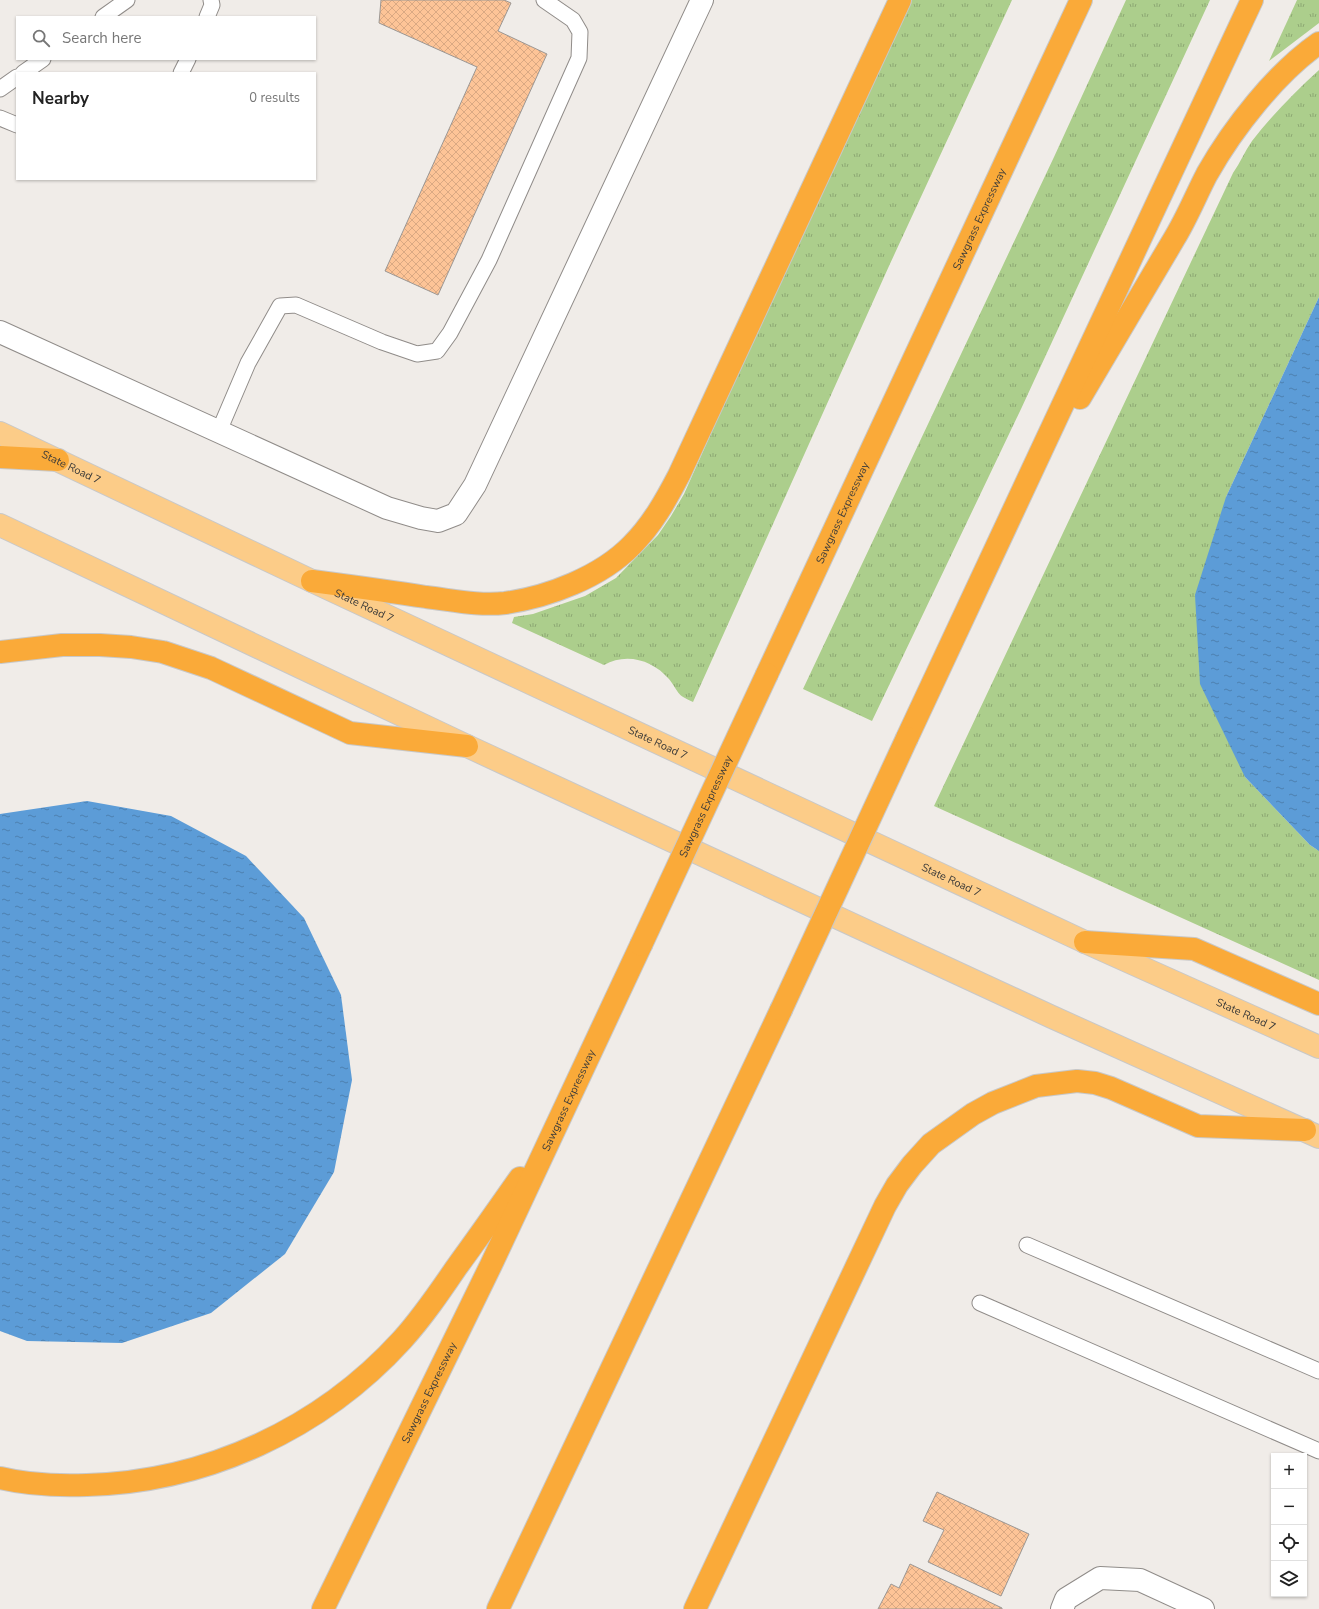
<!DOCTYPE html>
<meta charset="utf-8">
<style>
:root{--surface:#fff;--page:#f2f2f2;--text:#222;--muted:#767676;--line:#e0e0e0}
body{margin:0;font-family:"Nunito Sans",sans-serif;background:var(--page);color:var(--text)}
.controls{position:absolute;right:12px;bottom:12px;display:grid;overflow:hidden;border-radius:0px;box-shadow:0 1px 3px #0004}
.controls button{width:36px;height:36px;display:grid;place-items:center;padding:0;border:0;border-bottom:1px solid var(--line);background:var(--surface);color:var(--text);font:20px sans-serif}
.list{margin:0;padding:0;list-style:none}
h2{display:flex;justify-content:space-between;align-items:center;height:52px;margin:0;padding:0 16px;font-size:17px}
h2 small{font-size:13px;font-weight:400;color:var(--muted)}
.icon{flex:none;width:22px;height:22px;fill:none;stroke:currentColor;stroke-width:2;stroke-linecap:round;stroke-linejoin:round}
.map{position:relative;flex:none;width:1319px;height:1609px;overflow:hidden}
.search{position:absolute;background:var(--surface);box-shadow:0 1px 3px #0004;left:16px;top:16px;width:300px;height:44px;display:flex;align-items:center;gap:10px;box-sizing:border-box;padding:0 14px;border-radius:0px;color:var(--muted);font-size:15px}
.panel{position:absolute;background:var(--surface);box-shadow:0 1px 3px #0004;left:16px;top:72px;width:300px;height:108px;border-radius:0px}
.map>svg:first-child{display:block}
.grass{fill:url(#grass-tufts)}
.water{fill:url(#water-ripples)}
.building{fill:url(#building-cross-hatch);stroke:#9b9794}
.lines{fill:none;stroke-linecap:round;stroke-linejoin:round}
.service-casing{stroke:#908c89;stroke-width:17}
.minor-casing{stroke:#908c89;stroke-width:24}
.primary-casing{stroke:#c8c8c8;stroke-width:24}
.motorway-casing{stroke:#c8c8c8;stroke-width:24}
.service{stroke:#fff;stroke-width:15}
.minor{stroke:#fff;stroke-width:22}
.primary{stroke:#fccc88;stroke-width:22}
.motorway{stroke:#faaa39;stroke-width:22}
.motorway-bridge-casing{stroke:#c8c8c8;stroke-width:24;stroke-linecap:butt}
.motorway-bridge{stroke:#faaa39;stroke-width:22}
.labels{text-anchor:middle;stroke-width:4;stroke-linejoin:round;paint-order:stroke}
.street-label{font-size:11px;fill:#3c3b39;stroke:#f0ece8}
</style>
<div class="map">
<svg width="1319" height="1609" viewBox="0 0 1319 1609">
<defs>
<pattern id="grass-tufts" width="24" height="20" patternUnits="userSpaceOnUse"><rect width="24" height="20" fill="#acce8c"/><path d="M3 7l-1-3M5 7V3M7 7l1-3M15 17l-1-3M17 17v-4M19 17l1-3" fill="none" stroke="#8da873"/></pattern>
<pattern id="water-ripples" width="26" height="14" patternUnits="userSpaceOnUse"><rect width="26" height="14" fill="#5c9cd7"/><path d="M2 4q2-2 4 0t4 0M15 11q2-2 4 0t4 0" fill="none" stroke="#4d80af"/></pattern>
<pattern id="building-cross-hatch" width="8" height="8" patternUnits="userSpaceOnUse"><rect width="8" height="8" fill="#fdc497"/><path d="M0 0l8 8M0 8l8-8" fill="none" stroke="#daa983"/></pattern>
</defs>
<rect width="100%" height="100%" fill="#f0ece8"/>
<g class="grass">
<path d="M 910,0 L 1012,0 L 889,266 L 693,702 C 675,694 680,693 669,679 C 653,660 626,652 604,665 L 512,623 L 514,617 L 533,614 L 585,596 L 616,578 L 658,535 L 671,516 L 684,494 L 721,411 Z"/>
<polygon points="1126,0 1210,0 1021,409 872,721 803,689 1054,157"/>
<polygon points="1297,0 1319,0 1319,23 1269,61"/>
<path d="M 1319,70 L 1319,297 L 1226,497 L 1245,777 L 1310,845 L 1319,851 L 1319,980 L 934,806 L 1233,173 C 1240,163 1245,151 1252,141 C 1272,115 1295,92 1319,70 Z"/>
</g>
<g class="water">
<polygon points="1319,297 1319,851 1310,845 1245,777 1200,684 1195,595 1226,497"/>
<polygon points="87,801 171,816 246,856 304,918 341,995 352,1080 334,1172 285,1254 211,1313 122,1343 27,1341 0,1331 0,814"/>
</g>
<g class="building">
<polygon points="381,0 504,0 511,3 498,31 547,54 438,295 385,271 477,67 379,23"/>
<polygon points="937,1492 1029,1534 1001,1596 928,1562 944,1530 923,1521"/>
<polygon points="910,1564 1002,1608 1002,1609 878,1609 891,1584 899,1588"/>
</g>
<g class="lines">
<defs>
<g id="service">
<polyline points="103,17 127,0"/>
<polyline points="207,17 212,5 211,0"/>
<polyline points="23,73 43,59"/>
<polyline points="181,73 188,59"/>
<polyline points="0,89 17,77"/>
<polyline points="0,118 17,125"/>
<polyline points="219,431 248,363 280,306 296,305 382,342 417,354 437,351 450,333 489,260 579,58 580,32 573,20 544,0"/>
<polyline points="1027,1245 1319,1371"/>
<polyline points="980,1303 1319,1451"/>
</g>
<g id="minor">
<polyline points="0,332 387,508 421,518 438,521 456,514 475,485 702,0"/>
<polyline points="1062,1609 1066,1599 1100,1578 1140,1580 1203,1609"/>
</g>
<g id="primary">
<path id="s1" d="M 0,433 L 312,581 L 1085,942 L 1319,1047"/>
<polyline points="0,525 467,746 1052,1017 1319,1137"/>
</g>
<g id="motorway">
<path d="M 1080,398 C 1111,345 1143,292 1174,239 C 1187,218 1196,195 1207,174 C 1233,128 1276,73 1319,43"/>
<polyline points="0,457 58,460"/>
<path d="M 312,581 C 350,586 388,591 426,597 C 452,600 479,606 505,603 C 548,597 601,577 632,545 C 652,525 666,500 679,475 L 900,0"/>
<polyline points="0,652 62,645 100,645 131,647 163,652 211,668 350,733 467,746"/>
<path id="s2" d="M 767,674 L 1081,0"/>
<polyline points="907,738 1252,0"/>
<polyline points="1085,942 1194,949 1319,1004"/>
<path d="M 0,1478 C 28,1485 58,1486 87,1485 C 206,1482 321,1429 402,1340 C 422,1318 439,1293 456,1268 C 478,1238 499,1208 520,1178"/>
<path id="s3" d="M 323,1609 L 491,1265 L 641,945"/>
<polyline points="498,1609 781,1010"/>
<polyline points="695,1609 885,1206 897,1185 912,1165 931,1144 973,1114 993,1103 1036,1086 1077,1081 1095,1083 1111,1088 1198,1126 1305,1130"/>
</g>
</defs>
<use href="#service" class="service-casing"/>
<use href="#minor" class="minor-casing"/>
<use href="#primary" class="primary-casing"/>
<use href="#motorway" class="motorway-casing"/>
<use href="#service" class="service"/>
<use href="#minor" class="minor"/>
<use href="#primary" class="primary"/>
<use href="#motorway" class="motorway"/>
<defs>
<g id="motorway-bridge">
<path id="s4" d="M 641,945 L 767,674"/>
<polyline points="781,1010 907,738"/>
</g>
</defs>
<use href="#motorway-bridge" class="motorway-bridge-casing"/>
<use href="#motorway-bridge" class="motorway-bridge"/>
</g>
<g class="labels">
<g class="street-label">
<text dy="4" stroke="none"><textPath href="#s2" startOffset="502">Sawgrass Expressway</textPath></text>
<text dy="4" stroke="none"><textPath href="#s1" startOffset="79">State Road 7</textPath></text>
<text dy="4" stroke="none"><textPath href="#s2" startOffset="178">Sawgrass Expressway</textPath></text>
<text dy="4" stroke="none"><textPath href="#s1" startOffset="403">State Road 7</textPath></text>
<text dy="4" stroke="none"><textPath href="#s1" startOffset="727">State Road 7</textPath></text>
<text dy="4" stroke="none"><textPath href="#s4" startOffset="153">Sawgrass Expressway</textPath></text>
<text dy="4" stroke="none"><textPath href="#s1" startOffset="1051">State Road 7</textPath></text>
<text dy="4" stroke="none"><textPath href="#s1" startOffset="1375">State Road 7</textPath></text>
<text dy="4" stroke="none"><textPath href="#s3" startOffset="565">Sawgrass Expressway</textPath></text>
<text dy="4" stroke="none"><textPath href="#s3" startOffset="241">Sawgrass Expressway</textPath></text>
</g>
</g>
</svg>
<div class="controls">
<button>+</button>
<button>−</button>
<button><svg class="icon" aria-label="locate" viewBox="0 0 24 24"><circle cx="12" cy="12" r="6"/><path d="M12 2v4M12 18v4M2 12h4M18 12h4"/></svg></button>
<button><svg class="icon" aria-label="layers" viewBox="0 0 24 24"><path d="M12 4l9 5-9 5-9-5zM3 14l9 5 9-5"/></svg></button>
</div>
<div class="search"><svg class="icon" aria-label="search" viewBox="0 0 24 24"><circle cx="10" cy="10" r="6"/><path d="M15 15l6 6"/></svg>Search here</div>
<section class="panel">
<h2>Nearby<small>0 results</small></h2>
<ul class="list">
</ul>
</section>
</div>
